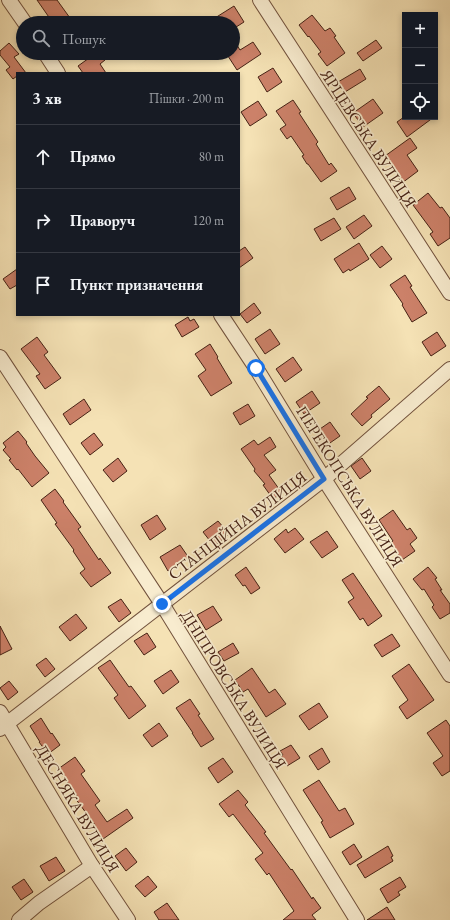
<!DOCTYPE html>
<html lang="uk">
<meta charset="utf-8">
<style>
:root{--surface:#171b24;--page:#20242c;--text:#f1f3f6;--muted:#9ea1a6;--line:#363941}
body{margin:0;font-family:"EB Garamond",serif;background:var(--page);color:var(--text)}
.controls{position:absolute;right:12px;top:12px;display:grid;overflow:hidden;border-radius:0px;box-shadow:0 2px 6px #0003}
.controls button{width:36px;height:36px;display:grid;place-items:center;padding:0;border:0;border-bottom:1px solid var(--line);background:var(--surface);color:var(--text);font:20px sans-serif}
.stop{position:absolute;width:12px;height:12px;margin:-9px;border:3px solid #1a73e8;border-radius:50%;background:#fff}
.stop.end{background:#1a73e8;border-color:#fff;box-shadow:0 1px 4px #0008}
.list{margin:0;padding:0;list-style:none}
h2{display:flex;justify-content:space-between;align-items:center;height:52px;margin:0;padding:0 16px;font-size:17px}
h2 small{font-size:13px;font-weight:400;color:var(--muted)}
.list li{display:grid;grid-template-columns:26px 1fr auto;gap:12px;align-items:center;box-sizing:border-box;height:64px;padding:0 16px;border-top:1px solid var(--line)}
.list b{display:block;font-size:15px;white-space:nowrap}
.list em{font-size:13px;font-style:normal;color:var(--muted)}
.icon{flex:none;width:22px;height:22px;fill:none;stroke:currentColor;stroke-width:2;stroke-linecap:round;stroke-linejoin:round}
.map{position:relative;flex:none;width:450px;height:920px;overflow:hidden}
.search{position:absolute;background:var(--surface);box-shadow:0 2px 6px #0003;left:16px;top:16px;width:224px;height:44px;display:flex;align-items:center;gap:10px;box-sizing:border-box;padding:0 14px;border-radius:22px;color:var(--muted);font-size:15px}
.panel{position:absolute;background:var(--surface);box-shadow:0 2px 6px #0003;left:16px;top:72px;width:224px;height:244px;border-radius:0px}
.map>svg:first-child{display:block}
.building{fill:#cc8169;stroke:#462215}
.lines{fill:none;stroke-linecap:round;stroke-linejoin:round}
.minor-casing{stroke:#72523d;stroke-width:16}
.minor{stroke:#f8eccf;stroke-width:14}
.route{stroke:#1a73e8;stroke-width:5}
.labels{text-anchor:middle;stroke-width:3.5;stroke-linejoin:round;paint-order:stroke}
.street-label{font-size:16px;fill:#462215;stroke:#f8eccf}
</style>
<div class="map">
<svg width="450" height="920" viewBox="0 0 450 920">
<rect width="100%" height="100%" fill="#f5e2b5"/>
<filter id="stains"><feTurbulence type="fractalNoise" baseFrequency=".005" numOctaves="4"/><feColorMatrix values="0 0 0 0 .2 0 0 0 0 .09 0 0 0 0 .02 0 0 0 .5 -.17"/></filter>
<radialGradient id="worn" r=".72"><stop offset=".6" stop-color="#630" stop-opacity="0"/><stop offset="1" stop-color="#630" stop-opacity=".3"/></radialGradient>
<g class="building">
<polygon points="37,0 57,0 70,18 62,23 53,23"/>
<polygon points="234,6 244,22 233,29 233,23 207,23"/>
<polygon points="312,15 325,31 330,28 336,36 334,37 345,53 327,66 318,54 321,52 309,36 308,37 299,25"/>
<polygon points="233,39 240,50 253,42 261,54 237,70 226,53 233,53"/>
<polygon points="376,40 382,48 363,61 357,53"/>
<polygon points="9,43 19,54 14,57 26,73 17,73 17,76 13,79 6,70 10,67 0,55 0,51"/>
<polygon points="96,53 100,53 105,60 100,64 106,73 83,73 78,66"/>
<polygon points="273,68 282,82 267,92 258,77"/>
<polygon points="360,69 366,79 345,92 338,82"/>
<polygon points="373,99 383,113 363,127 353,113"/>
<polygon points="293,100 301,112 299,113 318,142 316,144 329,165 331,163 337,171 321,182 308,164 307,164 302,156 304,155 291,136 287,139 280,129 286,125 276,111"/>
<polygon points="258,101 267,115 250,126 241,112"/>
<polygon points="404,117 434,117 407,137 397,122"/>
<polygon points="410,138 417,148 407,155 418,171 402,183 395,172 396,172 385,156"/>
<polygon points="349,187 356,199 337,210 330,198"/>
<polygon points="428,193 440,208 442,207 450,218 450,238 438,246 430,234 433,232 413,205"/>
<polygon points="364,215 372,226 354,239 346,227"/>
<polygon points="334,218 341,229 321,241 314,229"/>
<polygon points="359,243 369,259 350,271 349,269 343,273 334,259"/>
<polygon points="382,246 392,259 380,268 370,255"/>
<polygon points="245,247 253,258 239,268 239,251"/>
<polygon points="17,269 17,285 10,289 3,279"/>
<polygon points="405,275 412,286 410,287 427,313 412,322 402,305 403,304 390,285"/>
<polygon points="254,303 261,313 247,323 240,314"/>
<polygon points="188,317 190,321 194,319 199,327 182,337 175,325"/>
<polygon points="270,329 280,344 265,354 255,339"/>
<polygon points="437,332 446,346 431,356 422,342"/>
<polygon points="37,337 48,352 44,355 61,378 45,389 36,376 40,374 21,349"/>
<polygon points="210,344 218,357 217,358 232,383 211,396 198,376 206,370 195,354"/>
<polygon points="293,357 302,370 285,382 276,369"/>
<polygon points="379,386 390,399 371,415 372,417 362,426 351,414 368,398 366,397"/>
<polygon points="312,391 320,403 304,414 296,402"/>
<polygon points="84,399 91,410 70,425 63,414"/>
<polygon points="248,404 255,416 240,425 233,413"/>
<polygon points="330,422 340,436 327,445 317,431"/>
<polygon points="18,431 27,442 26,443 35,456 49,473 32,487 18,469 17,470 9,460 11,459 3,450 6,447 3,443"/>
<polygon points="94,433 103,445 90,455 81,443"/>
<polygon points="270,437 276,447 264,455 276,470 269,475 282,493 273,499 263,485 265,484 254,471 255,469 241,449 254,440 258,445"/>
<polygon points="118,458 127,471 113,482 103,470"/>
<polygon points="362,458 371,471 360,479 351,466"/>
<polygon points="55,489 64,501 63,502 81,527 78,529 99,560 100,558 111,573 91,587 80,573 85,569 73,551 74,550 55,524 57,523 41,500"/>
<polygon points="393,510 407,530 410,528 417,538 410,544 415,551 402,560 389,543 393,541 379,520"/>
<polygon points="157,515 166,529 150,540 141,525"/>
<polygon points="218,521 229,534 214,546 203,532"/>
<polygon points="295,528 304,539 285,553 274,539 286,529 288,533"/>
<polygon points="327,531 338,547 322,558 310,542"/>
<polygon points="180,545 189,558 168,571 160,557"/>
<polygon points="246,567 260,588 251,594 245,585 243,586 235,575"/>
<polygon points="428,567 437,578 435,579 442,590 440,590 450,604 450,613 440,619 432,607 434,605 424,589 422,590 413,579"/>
<polygon points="353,573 382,616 368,626 363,618 360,620 348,602 354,598 342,580"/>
<polygon points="121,599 131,613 119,622 108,607"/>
<polygon points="213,606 222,620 206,630 197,615"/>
<polygon points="76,614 87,628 70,641 59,627"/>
<polygon points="0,626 12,649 0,655"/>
<polygon points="147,633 156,647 144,655 134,641"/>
<polygon points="392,634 400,646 382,657 374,645"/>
<polygon points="233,643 239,653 224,661 218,652"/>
<polygon points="46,658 55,669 45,677 36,665"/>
<polygon points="110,660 129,687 131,686 146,706 129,719 114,698 118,695 98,668"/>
<polygon points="409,664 434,700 407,719 399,707 408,700 392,676"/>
<polygon points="252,668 269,693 275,689 286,704 266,717 248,689 243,692 235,680"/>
<polygon points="171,670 179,682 163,694 154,681"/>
<polygon points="9,681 18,692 8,700 0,688"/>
<polygon points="190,699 200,714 198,715 214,739 201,747 192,733 193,733 176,708"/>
<polygon points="319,703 328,717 309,730 299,716"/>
<polygon points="41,718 51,734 52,733 60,745 48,754 39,742 40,742 30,726"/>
<polygon points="446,720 450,726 450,771 442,776 433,763 443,756 427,733"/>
<polygon points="159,723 168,736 152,747 143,735"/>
<polygon points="291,745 300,758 287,766 281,756 283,755 280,751"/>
<polygon points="322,748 330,762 318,770 309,756"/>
<polygon points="75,757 85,771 81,774 100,801 95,805 107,822 127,809 133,818 103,839 94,827 95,825 75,798 77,796 58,769"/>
<polygon points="223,758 233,772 218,783 208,768"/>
<polygon points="319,780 339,811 345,808 354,824 330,838 321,822 323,821 303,790"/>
<polygon points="238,790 248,802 245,805 266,832 264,833 291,870 292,869 312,899 313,897 321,908 312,915 316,920 283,920 294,911 269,873 267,875 255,859 263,853 233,814 229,817 219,804"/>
<polygon points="354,844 362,857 350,865 342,852"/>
<polygon points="388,846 393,856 391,857 393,861 365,878 357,865"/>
<polygon points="126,848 137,862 126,871 115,856"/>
<polygon points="56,857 65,871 49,881 40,866"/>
<polygon points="148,876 157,887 145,897 135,886"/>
<polygon points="400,877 406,887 398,892 400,895 388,903 380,889"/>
<polygon points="24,879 33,892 21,900 12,887"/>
<polygon points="167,903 179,920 159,920 154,912"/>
<polygon points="387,907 395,920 367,920"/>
</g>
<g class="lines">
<defs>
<g id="minor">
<polyline points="9,0 25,23"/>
<polyline points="260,0 450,293"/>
<polyline points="45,53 58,73"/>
<polyline points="221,315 256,368 324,479 450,675"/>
<polyline points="0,357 162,604 357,920"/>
<polyline points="0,712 92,866 128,920"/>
<polyline points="0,729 324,479 450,369"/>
<polyline points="19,920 39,903 92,866"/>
</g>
</defs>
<use href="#minor" class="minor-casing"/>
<use href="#minor" class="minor"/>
</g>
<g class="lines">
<polyline class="route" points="162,604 324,479 256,368"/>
</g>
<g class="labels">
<g class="street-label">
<text transform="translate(369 138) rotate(57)" y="6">ЯРЦЕВСЬКА ВУЛИЦЯ</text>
<text transform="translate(350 486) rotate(58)" y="6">ПЕРЕКОПСЬКА ВУЛИЦЯ</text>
<text transform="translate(237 525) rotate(-37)" y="6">СТАНЦІЙНА ВУЛИЦЯ</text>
<text transform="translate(234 689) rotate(58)" y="6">ДНІПРОВСЬКА ВУЛИЦЯ</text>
<text transform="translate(78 808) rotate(59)" y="6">ДЕСНЯКА ВУЛИЦЯ</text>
</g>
</g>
<rect width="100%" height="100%" filter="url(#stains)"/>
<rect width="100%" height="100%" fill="url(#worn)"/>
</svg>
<div class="controls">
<button>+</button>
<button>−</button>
<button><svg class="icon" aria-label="locate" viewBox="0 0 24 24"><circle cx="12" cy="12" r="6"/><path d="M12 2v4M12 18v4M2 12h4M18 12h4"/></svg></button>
</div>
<div class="stop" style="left:256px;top:368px"></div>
<div class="stop end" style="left:162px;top:604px"></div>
<div class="search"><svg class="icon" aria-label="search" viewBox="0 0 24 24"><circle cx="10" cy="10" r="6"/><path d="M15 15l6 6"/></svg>Пошук</div>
<section class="panel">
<h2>3 хв<small>Пішки · 200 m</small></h2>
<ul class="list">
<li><svg class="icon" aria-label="ahead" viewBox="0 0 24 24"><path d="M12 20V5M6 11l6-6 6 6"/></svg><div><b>Прямо</b></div><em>80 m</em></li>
<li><svg class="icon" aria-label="right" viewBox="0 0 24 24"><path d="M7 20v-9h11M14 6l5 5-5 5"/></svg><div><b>Праворуч</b></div><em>120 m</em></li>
<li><svg class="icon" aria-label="arrive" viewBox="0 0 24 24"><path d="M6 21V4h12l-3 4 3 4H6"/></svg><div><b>Пункт призначення</b></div></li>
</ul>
</section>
</div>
